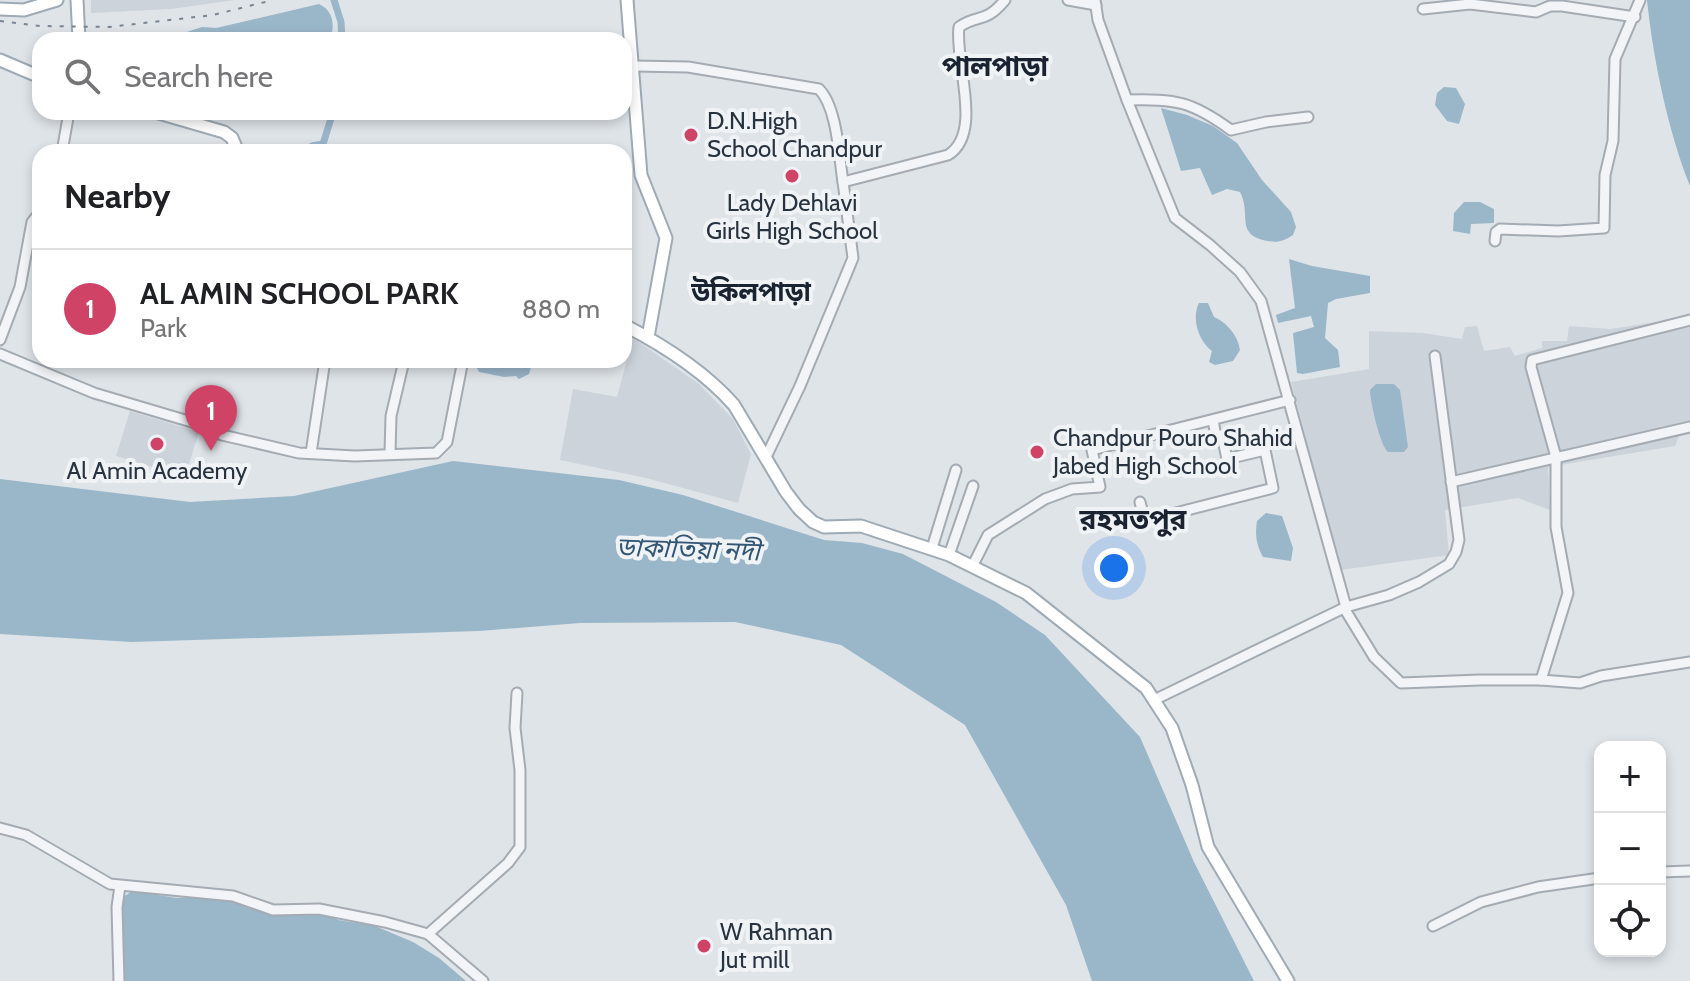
<!DOCTYPE html>
<meta charset="utf-8">
<style>
:root{--surface:#fff;--page:#f6f6f6;--text:#202124;--muted:#757577;--line:#e0e0e0;--accent:#cf4367}
body{margin:0;font-family:Cabin,"Noto Sans Bengali",sans-serif;background:var(--page);color:var(--text)}
.controls{position:absolute;right:24px;bottom:24px;display:grid;overflow:hidden;border-radius:16px;box-shadow:0 4px 12px #0003}
.controls button{width:72px;height:72px;display:grid;place-items:center;padding:0;border:0;border-bottom:2px solid var(--line);background:var(--surface);color:var(--text);font:40px sans-serif}
.you{position:absolute;left:1114px;top:568px;width:28px;height:28px;margin:-20px;border:6px solid #fff;border-radius:50%;background:#1a73e8;box-shadow:0 0 0 12px #1a73e833}
.badge{display:grid;place-items:center;width:52px;height:52px;border-radius:50%;background:var(--accent);color:#fff;font-size:26px;font-weight:700}
.pin{position:absolute;translate:-50% -66px;filter:drop-shadow(0 2px 4px #0008)}
.pin::after{content:'';position:absolute;top:42px;width:28px;height:24px;background:inherit;clip-path:polygon(0 0,100% 0,50% 100%)}
.list{margin:0;padding:0;list-style:none}
h2{display:flex;justify-content:space-between;align-items:center;height:104px;margin:0;padding:0 32px;font-size:34px}
h2 small{font-size:26px;font-weight:400;color:var(--muted)}
.list li{display:grid;grid-template-columns:52px 1fr auto;gap:24px;align-items:center;box-sizing:border-box;height:120px;padding:0 32px;border-top:2px solid var(--line)}
.list b{display:block;font-size:30px;white-space:nowrap}
.list p{margin:0;font-size:26px;white-space:nowrap;color:var(--muted)}
.list em{font-size:26px;font-style:normal;color:var(--muted)}
.icon{flex:none;width:44px;height:44px;fill:none;stroke:currentColor;stroke-width:2;stroke-linecap:round;stroke-linejoin:round}
.map{position:relative;flex:none;width:1690px;height:981px;overflow:hidden}
.search{position:absolute;background:var(--surface);box-shadow:0 4px 12px #0003;left:32px;top:32px;width:600px;height:88px;display:flex;align-items:center;gap:20px;box-sizing:border-box;padding:0 28px;border-radius:24px;color:var(--muted);font-size:30px}
.panel{position:absolute;background:var(--surface);box-shadow:0 4px 12px #0003;left:32px;top:144px;width:600px;height:224px;border-radius:24px}
.map>svg:first-child{display:block}
.built{fill:#cdd3db}
.water{fill:#9ab6c9}
.lines{fill:none;stroke-linecap:round;stroke-linejoin:round}
.canal{stroke:#9ab6c9;stroke-width:7}
.minor-casing{stroke:#a4abb3;stroke-width:13}
.major-casing{stroke:#9eaab4;stroke-width:15}
.minor{stroke:#f2f4f7;stroke-width:9}
.major{stroke:#fff;stroke-width:11}
.rail{stroke:#798592;stroke-width:2;stroke-dasharray:4 8;stroke-linecap:butt}
.poi-dot{fill:#cf4367;stroke:#eff3f6;stroke-width:3}
.labels{text-anchor:middle;stroke-width:8;stroke-linejoin:round;paint-order:stroke}
.poi-label{font-size:24px;fill:#283340;stroke:#eff3f6;text-anchor:start}
.neighbourhood-label{font-size:26px;font-weight:bold;fill:#1a2431;stroke:#eff3f6}
.water-label{font-size:26px;font-style:italic;fill:#325674;stroke:#eff3f6}
.quarter-label{font-size:28px;font-weight:bold;fill:#1a2431;stroke:#eff3f6}
</style>
<div class="map">
<svg width="1690" height="981" viewBox="0 0 1690 981">
<rect width="100%" height="100%" fill="#dfe4e9"/>
<g class="built">
<polygon points="91,0 235,0 171,9 91,13"/>
<polygon points="1690,317 1690,429 1681,431 1675,446 1548,467 1550,510 1518,498 1445,510 1449,555 1340,570 1291,382 1369,369 1369,331 1423,333 1462,339 1465,327 1477,326 1484,351 1510,347 1515,356 1542,348 1542,341 1567,341 1569,326 1610,329"/>
<polygon points="633,338 699,384 733,419 751,454 738,503 646,478 560,460 573,389 617,397"/>
<polygon points="130,411 199,432 185,477 116,456"/>
</g>
<g class="water">
<path d="M 1647,0 L 1690,0 L 1690,186 C 1668,132 1653,58 1647,0 Z"/>
<path d="M 319,4 C 334,11 335,26 330,40 L 162,40 L 202,27 L 216,28 Z"/>
<polygon points="1444,87 1456,88 1465,104 1459,124 1447,121 1435,105 1437,93"/>
<path d="M 1161,108 L 1187,115 L 1213,126 L 1237,143 L 1262,180 L 1291,212 L 1296,227 L 1293,235 C 1284,241 1278,243 1268,241 C 1234,235 1252,215 1240,192 L 1227,189 L 1212,195 L 1200,168 L 1181,171 Z"/>
<polygon points="1464,202 1480,202 1494,209 1494,223 1471,224 1470,234 1453,231 1454,213"/>
<polygon points="1289,259 1312,266 1370,276 1370,293 1336,299 1328,303 1325,338 1338,350 1340,367 1303,374 1297,373 1293,333 1314,327 1311,316 1278,323 1276,315 1295,308"/>
<path d="M 1199,303 L 1208,303 L 1214,317 C 1226,322 1238,335 1240,350 L 1233,361 L 1215,365 L 1209,362 L 1212,351 C 1199,341 1191,319 1199,303 Z"/>
<polygon points="480,360 533,360 529,374 519,379 516,376 504,377 479,372 476,366"/>
<path d="M 1376,384 L 1394,384 L 1400,390 L 1408,447 L 1404,452 L 1388,452 C 1380,446 1370,401 1370,390 Z"/>
<polygon points="453,461 619,480 683,495 824,540 862,543 903,554 996,602 1045,635 1140,737 1194,862 1254,981 1092,981 1066,905 965,725 841,645 735,622 580,623 479,631 132,642 0,634 0,479 190,502 294,496"/>
<path d="M 1266,513 L 1282,516 L 1293,548 L 1291,561 L 1263,557 C 1256,544 1255,535 1257,521 Z"/>
<polygon points="132,891 177,898 233,896 275,912 319,907 338,920 375,926 413,942 439,958 466,981 123,981 122,898"/>
</g>
<g class="lines">
<g class="canal">
<polyline points="334,0 341,22 342,40"/>
<polyline points="310,152 312,146 323,144 333,112"/>
</g>
<defs>
<g id="minor">
<polyline points="1068,0 1096,5"/>
<polyline points="1095,0 1098,20 1127,100 1175,218 1210,245 1240,272 1261,301 1346,607"/>
<polyline points="1423,9 1470,4 1536,12 1550,6 1562,6 1635,17"/>
<path d="M 634,66 L 688,67 L 819,89 C 837,107 839,156 843,182"/>
<path d="M 1127,100 C 1177,99 1191,101 1231,130 L 1266,122 L 1308,117"/>
<polyline points="62,152 69,112"/>
<polyline points="1495,241 1496,232 1500,229 1558,231 1604,228 1605,175 1613,141 1615,59 1640,0"/>
<polyline points="0,340 20,287 32,222 36,217 40,216"/>
<polyline points="0,354 94,393 195,423 222,435 299,453 355,456 436,453 447,442 463,360"/>
<polyline points="311,453 325,360"/>
<polyline points="390,453 391,416 403,365 408,360"/>
<path d="M 766,457 L 800,386 L 853,258 L 843,182 L 948,155 C 984,133 954,61 959,27 C 979,13 984,25 1005,0"/>
<polyline points="1451,482 1690,427"/>
<polyline points="1140,502 1144,518 1156,518 1273,488 1265,450 1227,459 1222,435 1216,437 1213,420"/>
<polyline points="932,548 956,470"/>
<polyline points="949,555 973,486"/>
<polyline points="972,567 988,535 1045,499 1072,489 1100,487 1092,450 1290,400"/>
<polyline points="1344,608 1374,657 1401,683 1480,680 1541,680 1580,683 1601,676 1690,662"/>
<polyline points="1541,680 1568,593 1556,527 1556,457 1531,367 1532,360 1690,320"/>
<polyline points="1154,700 1346,607 1389,595 1419,582 1449,564 1456,552 1459,540 1435,356"/>
<polyline points="0,828 26,835 110,884 233,896 273,910 319,909 385,922 428,934 483,981"/>
<polyline points="1660,872 1690,871"/>
<polyline points="1433,926 1481,902 1538,887 1600,878"/>
<polyline points="428,934 508,863 520,847 520,770 515,728 517,693"/>
<polyline points="119,981 117,907 120,886"/>
</g>
<g id="major">
<polyline points="77,0 79,40"/>
<polyline points="627,0 641,175 666,238 648,337"/>
<polyline points="0,9 24,10 57,0"/>
<polyline points="0,60 40,77"/>
<polyline points="155,112 224,132 232,138 238,152"/>
<path d="M 624,325 C 663,345 704,371 734,405 L 786,492 L 799,509 L 813,522 L 824,527 L 861,526 L 949,555 L 1026,593 L 1146,688 L 1172,728 L 1192,785 L 1208,847 L 1288,981"/>
</g>
</defs>
<use href="#minor" class="minor-casing"/>
<use href="#major" class="major-casing"/>
<use href="#minor" class="minor"/>
<use href="#major" class="major"/>
<polyline class="rail" points="0,21 40,26 109,27 213,15 273,0"/>
</g>
<g class="poi-dot">
<circle cx="691" cy="135" r="8"/>
<circle cx="792" cy="176" r="8"/>
<circle cx="157" cy="444" r="8"/>
<circle cx="1037" cy="452" r="8"/>
<circle cx="704" cy="946" r="8"/>
</g>
<g class="labels">
<g class="poi-label">
<text x="707" y="129">D.N.High<tspan x="707" dy="28">School Chandpur</tspan></text>
<text x="792" y="211" text-anchor="middle">Lady Dehlavi<tspan x="792" dy="28">Girls High School</tspan></text>
<text x="1053" y="446">Chandpur Pouro Shahid<tspan x="1053" dy="28">Jabed High School</tspan></text>
<text x="157" y="479" text-anchor="middle">Al Amin Academy</text>
<text x="720" y="940">W Rahman<tspan x="720" dy="28">Jut mill</tspan></text>
</g>
<g class="neighbourhood-label">
<text x="751" y="301">উকিলপাড়া</text>
</g>
<g class="water-label">
<text transform="translate(688 549) rotate(2)" y="9">ডাকাতিয়া নদী</text>
</g>
<g class="quarter-label">
<text x="995" y="76">পালপাড়া</text>
<text x="1133" y="529">রহমতপুর</text>
</g>
</g>
</svg>
<div class="controls">
<button>+</button>
<button>−</button>
<button><svg class="icon" aria-label="locate" viewBox="0 0 24 24"><circle cx="12" cy="12" r="6"/><path d="M12 2v4M12 18v4M2 12h4M18 12h4"/></svg></button>
</div>
<div class="you"></div>
<div class="pin badge" style="left:211px;top:451px">1</div>
<div class="search"><svg class="icon" aria-label="search" viewBox="0 0 24 24"><circle cx="10" cy="10" r="6"/><path d="M15 15l6 6"/></svg>Search here</div>
<section class="panel">
<h2>Nearby<small></small></h2>
<ul class="list">
<li><span class="badge">1</span><div><b>AL AMIN SCHOOL PARK</b><p>Park</p></div><em>880 m</em></li>
</ul>
</section>
</div>
